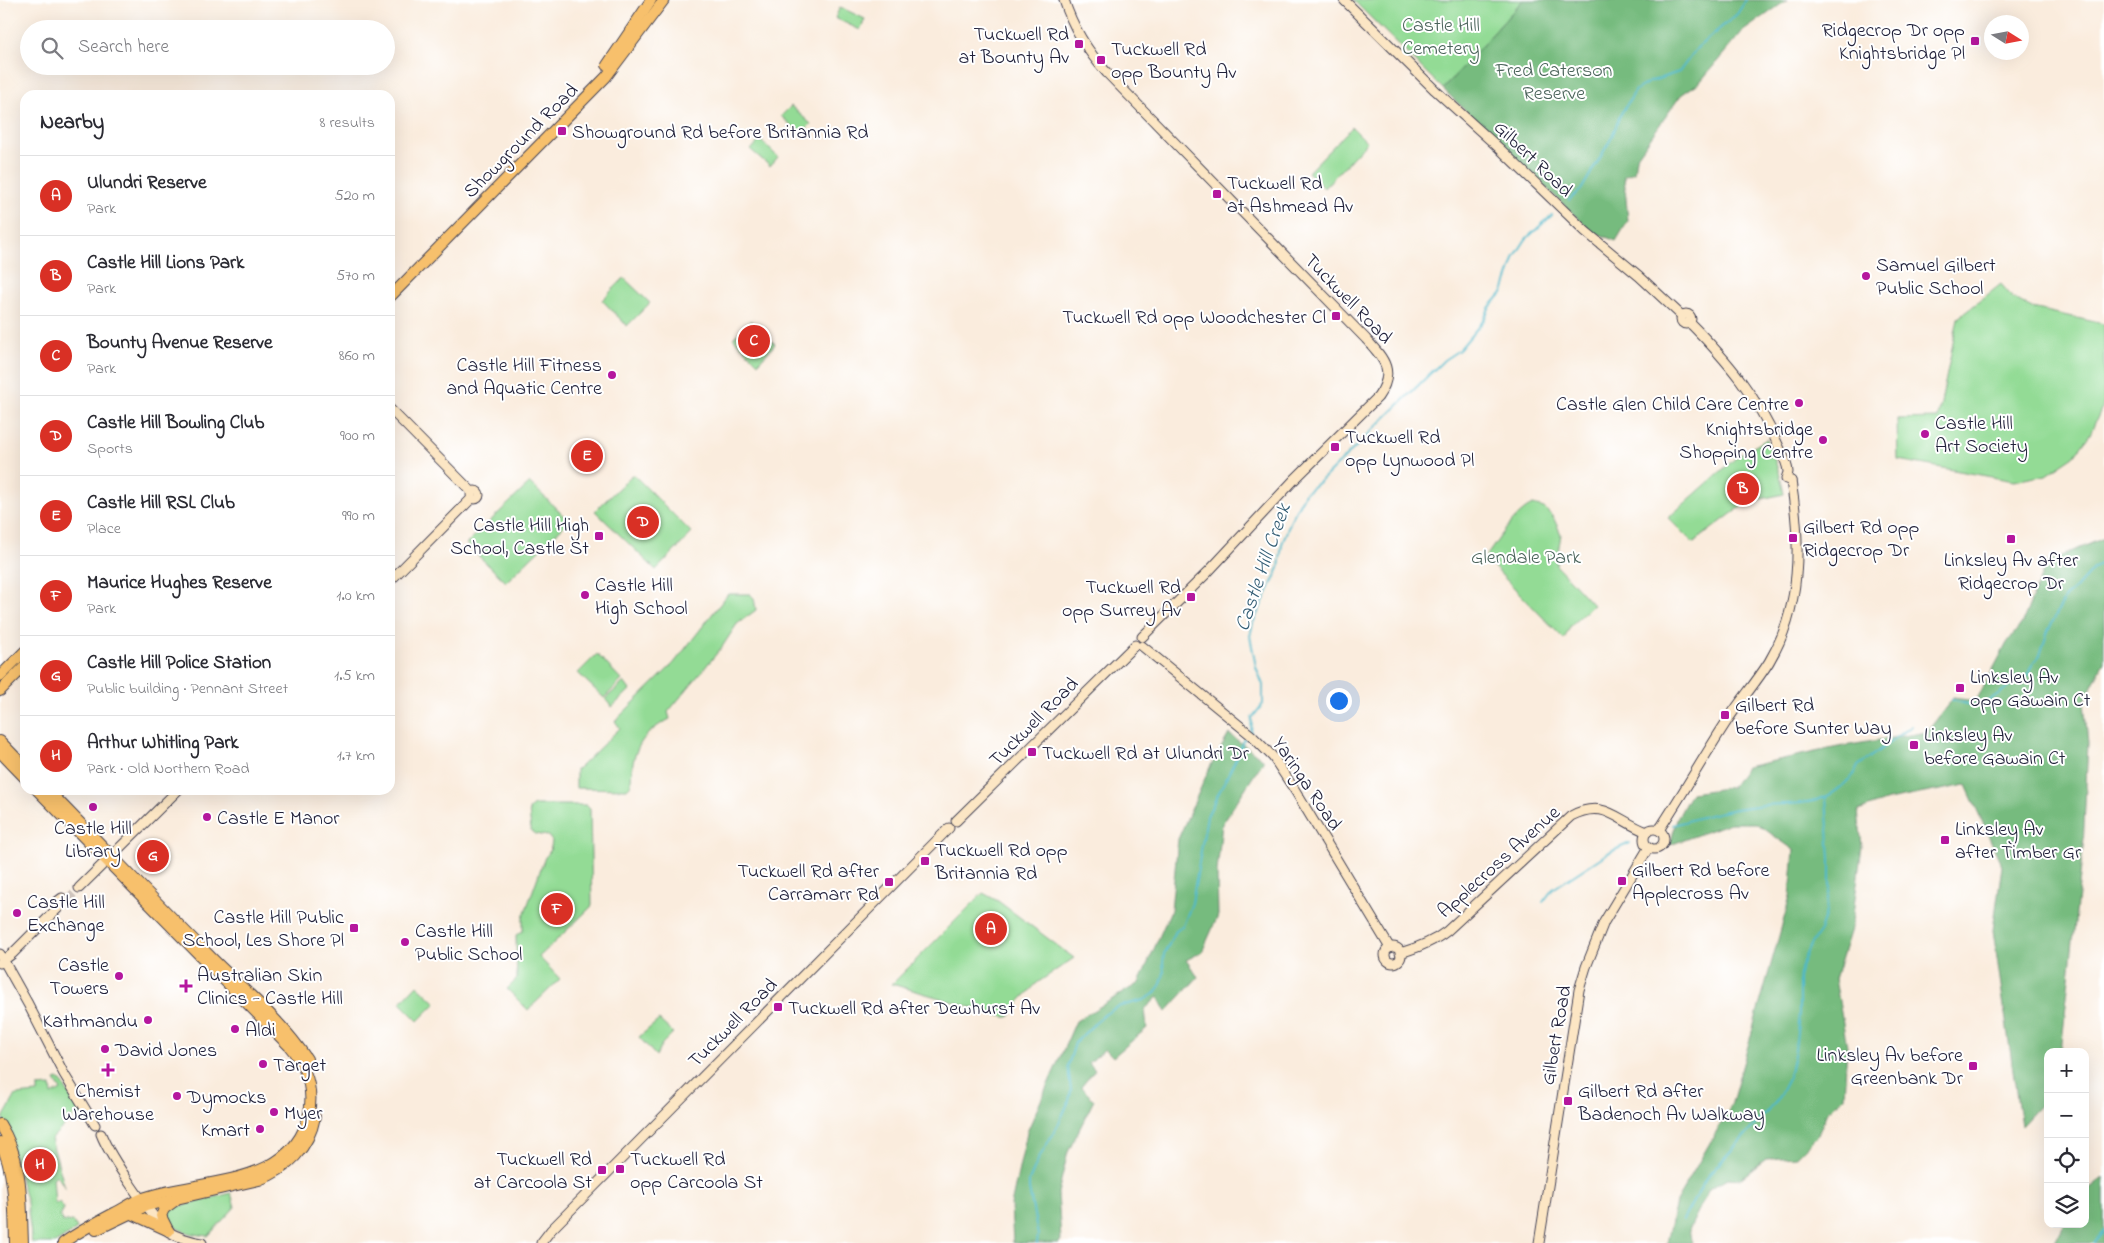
<!DOCTYPE html>
<meta charset="utf-8">
<style>
:root{--surface:#fff;--page:#f2f2f3;--text:#2b2b33;--muted:#7c7c81;--line:#e1e1e2;--accent:#d93025}
body{margin:0;font-family:"Indie Flower",sans-serif;background:var(--page);color:var(--text)}
.controls{position:absolute;right:15px;bottom:15px;display:grid;overflow:hidden;border-radius:10px;box-shadow:0 5px 20px #0002}
.controls button{width:45px;height:45px;display:grid;place-items:center;padding:0;border:0;border-bottom:1px solid var(--line);background:var(--surface);color:var(--text);font:25px sans-serif}
.compass{position:absolute;left:1984px;top:15px;width:45px;height:45px;border-radius:50%;background:var(--surface);box-shadow:0 5px 20px #0002;rotate:101deg}
.you{position:absolute;left:1338px;top:700px;width:18px;height:18px;margin:-12px;border:4px solid #fff;border-radius:50%;background:#1a73e8;box-shadow:0 0 0 8px #1a73e833}
.badge{display:grid;place-items:center;width:32px;height:32px;border-radius:50%;background:var(--accent);color:#fff;font-size:16px;font-weight:700}
.pin{position:absolute;translate:-50% -50%;border:2px solid #fff;box-shadow:0 1px 5px #0006}
.list{margin:0;padding:0;list-style:none}
h2{display:flex;justify-content:space-between;align-items:center;height:65px;margin:0;padding:0 20px;font-size:21px}
h2 small{font-size:16px;font-weight:400;color:var(--muted)}
.list li{display:grid;grid-template-columns:32px 1fr auto;gap:15px;align-items:center;box-sizing:border-box;height:80px;padding:0 20px;border-top:1px solid var(--line)}
.list b{display:block;font-size:19px;white-space:nowrap}
.list p{margin:0;font-size:16px;white-space:nowrap;color:var(--muted)}
.list em{font-size:16px;font-style:normal;color:var(--muted)}
.icon{flex:none;width:28px;height:28px;fill:none;stroke:currentColor;stroke-width:2;stroke-linecap:round;stroke-linejoin:round}
.map{position:relative;flex:none;width:2104px;height:1243px;overflow:hidden}
.search{position:absolute;background:var(--surface);box-shadow:0 5px 20px #0002;left:20px;top:20px;width:375px;height:55px;display:flex;align-items:center;gap:12px;box-sizing:border-box;padding:0 18px;border-radius:28px;color:var(--muted);font-size:19px}
.panel{position:absolute;background:var(--surface);box-shadow:0 5px 20px #0002;left:20px;top:90px;width:375px;height:705px;border-radius:15px}
.map>svg:first-child{display:block}
.green{fill:#93db95;stroke:#5a7e68}
.forest{fill:#76bb7e;stroke:#4c6e5c}
.lines{fill:none;stroke-linecap:round;stroke-linejoin:round}
.stream{stroke:#4eb9cb;stroke-width:2}
.secondary-tunnel{stroke:#cfc4bd;stroke-width:9;stroke-dasharray:9 4.5;stroke-linecap:butt}
.secondary-casing{stroke:#424053;stroke-width:11}
.primary-casing{stroke:#424053;stroke-width:12}
.secondary{stroke:#fce6c4;stroke-width:9}
.primary{stroke:#f7c06c;stroke-width:10}
.poi-dot{fill:#b5179e;stroke:#fff;stroke-width:2}
.labels{text-anchor:middle;stroke-width:4;stroke-linejoin:round;paint-order:stroke}
.park-label{font-size:20px;fill:#4a635a;stroke:#fff}
.poi-label{font-size:20px;fill:#22223b;stroke:#fff;text-anchor:start}
.street-label{font-size:20px;fill:#22223b;stroke:#fff}
.water-label{font-size:21px;font-style:italic;fill:#345e75;stroke:#fff}
</style>
<div class="map">
<svg width="2104" height="1243" viewBox="0 0 2104 1243">
<rect width="100%" height="100%" fill="#fff"/>
<filter id="ink" filterUnits="userSpaceOnUse"><feTurbulence type="fractalNoise" baseFrequency=".02" numOctaves="2"/><feDisplacementMap in="SourceGraphic" scale="10" xChannelSelector="R" yChannelSelector="G"/><feConvolveMatrix kernelMatrix="1 2 1 2 8 2 1 2 1" color-interpolation-filters="sRGB"/></filter>
<filter id="wash" filterUnits="userSpaceOnUse"><feTurbulence type="fractalNoise" baseFrequency=".0096" numOctaves="4" result="noise"/><feDisplacementMap in="SourceGraphic" scale="20" xChannelSelector="R" yChannelSelector="G"/><feGaussianBlur stdDeviation="1.12" result="paint"/><feColorMatrix in="noise" values="0 0 0 0 0 0 0 0 0 0 0 0 0 0 0 0 0 1.4 0 .05"/><feComposite in="paint" operator="in"/></filter>
<g filter="url(#wash)">
<rect width="100%" height="100%" fill="#faecdd"/>
<g class="green">
<polygon points="1353,0 1523,0 1443,89"/>
<polygon points="840,7 865,19 860,30 835,18"/>
<polygon points="791,106 811,124 801,134 781,116"/>
<polygon points="1352,127 1367,142 1324,188 1308,172"/>
<polygon points="760,140 778,157 770,166 751,150"/>
<polygon points="624,278 650,303 627,326 602,300"/>
<polygon points="2001,284 2013,298 2032,308 2104,324 2104,403 2090,434 2074,456 2046,475 2014,481 1898,460 1897,419 1938,418 1958,318"/>
<polygon points="751,320 775,344 758,363 733,338"/>
<polygon points="1767,439 1780,475 1784,494 1747,502 1693,543 1668,518 1738,456"/>
<polygon points="633,474 692,533 656,570 595,511"/>
<polygon points="530,483 569,521 506,582 466,544"/>
<path d="M 1533,505 L 1544,508 L 1553,517 L 1561,534 L 1556,565 L 1593,605 L 1571,625 L 1564,639 L 1485,558 C 1496,543 1516,511 1533,505 Z"/>
<path d="M 728,594 L 750,594 L 754,598 L 756,610 L 737,624 L 722,647 L 668,712 L 670,719 C 641,733 631,752 631,785 L 627,789 L 576,788 L 576,769 L 579,768 L 620,728 L 615,721 L 674,663 Z"/>
<polygon points="597,654 622,680 604,698 578,673"/>
<polygon points="624,682 630,690 612,707 605,699"/>
<path d="M 534,805 L 586,805 L 590,809 L 592,906 L 539,957 L 560,979 L 528,1010 L 507,989 L 517,979 L 516,935 L 523,931 L 523,918 L 545,857 C 550,853 551,848 552,841 L 548,836 L 535,834 L 531,831 L 529,809 Z"/>
<polygon points="983,893 998,901 1074,958 1037,983 1019,1002 1009,1017 1004,1017 892,984"/>
<polygon points="417,985 436,1003 418,1021 400,1003"/>
<polygon points="659,1020 673,1033 662,1044 656,1056 639,1037"/>
<polygon points="58,1079 61,1081 83,1117 79,1118 76,1114 51,1139 65,1188 57,1175 53,1178 55,1204 59,1202 64,1209 60,1216 63,1222 73,1221 77,1229 55,1243 32,1243 27,1203 3,1118 16,1095 38,1093 38,1087 51,1086 52,1095 61,1090 55,1080"/>
<path d="M 231,1193 L 235,1207 L 208,1236 C 192,1234 176,1232 166,1218 L 166,1213 L 173,1208 Z"/>
</g>
<g class="forest">
<polygon points="1523,0 1787,0 1742,32 1700,82 1681,95 1636,158 1634,172 1624,176 1628,221 1616,241 1591,231 1443,89"/>
<polygon points="2104,538 2104,662 2084,702 2088,743 2083,848 2061,1052 2048,1052 2048,1097 2021,1126 1993,930 2002,866 1966,785 1888,800 1858,811 1862,846 1851,929 1835,979 1847,1046 1844,1097 1827,1112 1818,1135 1796,1157 1766,1159 1740,1179 1728,1178 1709,1189 1689,1230 1692,1243 1667,1243 1676,1202 1731,1106 1790,897 1794,850 1756,823 1730,823 1670,845 1677,819 1691,793 1732,787 1746,767 1838,747 1927,732 1953,698 1976,701 2007,643 2022,623 2047,562"/>
<polygon points="1229,734 1264,760 1222,824 1217,872 1218,916 1202,952 1186,960 1198,977 1166,1012 1158,997 1145,1009 1147,1028 1113,1057 1105,1049 1089,1063 1095,1070 1081,1087 1094,1100 1068,1152 1058,1193 1061,1240 1059,1243 1013,1243 1011,1205 1027,1132 1076,1021 1139,983 1171,910 1178,839 1210,767"/>
<polygon points="2104,1177 2104,1243 2054,1243 2064,1224 2085,1224 2085,1192"/>
</g>
<g class="lines">
<g class="stream">
<polyline points="1569,200 1581,190 1597,163 1612,137 1619,117 1636,90 1649,82 1679,72 1697,48 1737,14 1746,0"/>
<polyline points="1952,700 1975,706 1985,703 2028,674 2032,665 2040,655 2048,631 2065,597 2075,589 2093,569 2104,561"/>
<polyline points="1251,732 1252,718 1263,704 1263,685 1256,667 1250,636 1253,623 1279,568 1282,544 1291,520 1305,493 1324,478 1444,360 1459,350 1484,320 1489,308 1503,292 1515,256 1526,239 1552,215"/>
<path d="M 1673,825 C 1701,817 1728,809 1756,806 C 1778,803 1805,806 1825,797 C 1837,792 1854,777 1858,766 L 1912,726"/>
<polyline points="1543,902 1553,889 1608,853 1630,843"/>
<polyline points="1683,1220 1706,1178 1776,1102 1789,1077 1795,1050 1799,1014 1799,979 1802,964 1810,945 1820,931 1825,916 1830,887 1830,859 1826,797"/>
<polyline points="1037,1243 1038,1235 1029,1189 1029,1181 1039,1158 1058,1125 1069,1101 1071,1091 1068,1066 1075,1043 1102,1016 1117,1007 1144,1000 1154,994 1161,984 1164,973 1163,963 1164,954 1176,931 1183,926 1192,903 1207,816 1239,753 1243,740 1248,737"/>
<polyline points="2093,1243 2104,1230"/>
</g>
</g>
</g>
<g filter="url(#ink)">
<g class="lines">
<polyline class="secondary-tunnel" points="67,900 79,888"/>
<defs>
<g id="secondary">
<path d="M 1064,0 C 1073,28 1088,52 1107,73 L 1366,339 C 1384,359 1396,371 1378,397 L 1294,480 L 1208,572 L 1142,637"/>
<polyline points="1344,0 1435,90 1499,148 1585,231 1639,276 1682,316"/>
<circle cx="1686" cy="319" r="5"/>
<path d="M 1689,322 C 1728,361 1757,396 1779,447 C 1782,453 1788,465 1788,472 C 1788,474 1786,477 1786,479 L 1791,481"/>
<polyline points="390,409 472,492"/>
<circle cx="475" cy="495" r="4"/>
<polyline points="390,581 472,498"/>
<polyline points="1142,646 1251,735 1273,757 1296,792 1390,948"/>
<polyline points="956,821 1135,645"/>
<circle cx="1654" cy="839" r="10"/>
<path d="M 1659,830 C 1682,795 1703,758 1725,724 C 1739,702 1756,683 1769,662 C 1802,607 1801,542 1791,481"/>
<polyline points="79,888 178,790"/>
<polyline points="59,907 58,901 62,898"/>
<circle cx="1393" cy="955" r="8"/>
<path d="M 1400,953 C 1417,948 1433,942 1447,931 L 1571,816 C 1605,798 1617,821 1647,832"/>
<polyline points="0,954 28,1004 64,1074 95,1125"/>
<polyline points="0,963 12,954 59,907"/>
<path d="M 101,1134 C 109,1155 152,1219 169,1232 C 179,1238 191,1241 202,1243"/>
<polyline points="541,1243 551,1230 949,828"/>
<polyline points="1539,1243 1579,990 1586,967 1604,922 1649,847"/>
</g>
<g id="primary">
<polyline points="607,65 651,0"/>
<polyline points="390,297 606,77 664,0"/>
<polyline points="0,676 25,651"/>
<polyline points="0,691 25,666"/>
<polyline points="0,741 25,767"/>
<polyline points="0,752 25,778"/>
<path d="M 37,790 L 289,1046 C 305,1065 314,1088 309,1113 C 294,1188 200,1178 143,1198 C 135,1201 127,1206 120,1210 C 101,1220 81,1230 63,1243"/>
<path d="M 48,790 C 101,844 154,900 208,954 C 241,988 281,1019 307,1059"/>
<path d="M 0,1124 C 24,1162 21,1200 23,1243"/>
<path d="M 0,1142 C 15,1173 14,1210 15,1243"/>
<polyline points="130,1213 169,1231"/>
<path d="M 96,1230 L 146,1206 L 259,1180 C 288,1169 309,1148 315,1117"/>
<polyline points="168,1230 161,1216 164,1209 175,1201"/>
</g>
</defs>
<use href="#secondary" class="secondary-casing"/>
<use href="#primary" class="primary-casing"/>
<use href="#secondary" class="secondary"/>
<use href="#primary" class="primary"/>
</g>
</g>
<g class="poi-dot">
<rect x="1970" y="36" width="10" height="10" rx="2.5"/>
<rect x="1074" y="39" width="10" height="10" rx="2.5"/>
<rect x="1096" y="55" width="10" height="10" rx="2.5"/>
<rect x="557" y="126" width="10" height="10" rx="2.5"/>
<rect x="1212" y="189" width="10" height="10" rx="2.5"/>
<circle cx="1866" cy="276" r="5"/>
<rect x="1331" y="311" width="10" height="10" rx="2.5"/>
<circle cx="612" cy="375" r="5"/>
<circle cx="1799" cy="403" r="5"/>
<circle cx="1925" cy="434" r="5"/>
<circle cx="1823" cy="440" r="5"/>
<rect x="1330" y="442" width="10" height="10" rx="2.5"/>
<rect x="594" y="531" width="10" height="10" rx="2.5"/>
<rect x="1788" y="533" width="10" height="10" rx="2.5"/>
<rect x="2006" y="534" width="10" height="10" rx="2.5"/>
<circle cx="585" cy="595" r="5"/>
<rect x="1186" y="592" width="10" height="10" rx="2.5"/>
<rect x="1955" y="683" width="10" height="10" rx="2.5"/>
<rect x="1720" y="710" width="10" height="10" rx="2.5"/>
<rect x="1909" y="740" width="10" height="10" rx="2.5"/>
<rect x="1027" y="747" width="10" height="10" rx="2.5"/>
<circle cx="93" cy="807" r="5"/>
<circle cx="207" cy="817" r="5"/>
<rect x="1940" y="835" width="10" height="10" rx="2.5"/>
<rect x="920" y="856" width="10" height="10" rx="2.5"/>
<rect x="1617" y="876" width="10" height="10" rx="2.5"/>
<rect x="884" y="877" width="10" height="10" rx="2.5"/>
<circle cx="17" cy="913" r="5"/>
<rect x="349" y="923" width="10" height="10" rx="2.5"/>
<circle cx="405" cy="942" r="5"/>
<circle cx="119" cy="976" r="5"/>
<path d="M183.5 978.5h5v5h5v5h-5v5h-5v-5h-5v-5h5z"/>
<rect x="773" y="1002" width="10" height="10" rx="2.5"/>
<circle cx="148" cy="1020" r="5"/>
<circle cx="235" cy="1029" r="5"/>
<circle cx="105" cy="1049" r="5"/>
<circle cx="263" cy="1064" r="5"/>
<rect x="1968" y="1061" width="10" height="10" rx="2.5"/>
<path d="M105.5 1062.5h5v5h5v5h-5v5h-5v-5h-5v-5h5z"/>
<circle cx="177" cy="1096" r="5"/>
<rect x="1563" y="1096" width="10" height="10" rx="2.5"/>
<circle cx="274" cy="1112" r="5"/>
<circle cx="260" cy="1129" r="5"/>
<rect x="615" y="1164" width="10" height="10" rx="2.5"/>
<rect x="597" y="1165" width="10" height="10" rx="2.5"/>
</g>
<g class="labels">
<g class="park-label">
<text x="1441" y="31">Castle Hill<tspan x="1441" dy="23">Cemetery</tspan></text>
<text x="1554" y="76">Fred Caterson<tspan x="1554" dy="23">Reserve</tspan></text>
<text x="1526" y="563">Glendale Park</text>
</g>
<g class="poi-label">
<text x="1965" y="36" text-anchor="end">Ridgecrop Dr opp<tspan x="1965" dy="23">Knightsbridge Pl</tspan></text>
<text x="1069" y="40" text-anchor="end">Tuckwell Rd<tspan x="1069" dy="23">at Bounty Av</tspan></text>
<text x="1111" y="55">Tuckwell Rd<tspan x="1111" dy="23">opp Bounty Av</tspan></text>
<text x="572" y="138">Showground Rd before Britannia Rd</text>
<text x="1227" y="189">Tuckwell Rd<tspan x="1227" dy="23">at Ashmead Av</tspan></text>
<text x="1876" y="271">Samuel Gilbert<tspan x="1876" dy="23">Public School</tspan></text>
<text x="1326" y="323" text-anchor="end">Tuckwell Rd opp Woodchester Cl</text>
<text x="602" y="371" text-anchor="end">Castle Hill Fitness<tspan x="602" dy="23">and Aquatic Centre</tspan></text>
<text x="1789" y="410" text-anchor="end">Castle Glen Child Care Centre</text>
<text x="1935" y="429">Castle Hill<tspan x="1935" dy="23">Art Society</tspan></text>
<text x="1813" y="435" text-anchor="end">Knightsbridge<tspan x="1813" dy="23">Shopping Centre</tspan></text>
<text x="1345" y="443">Tuckwell Rd<tspan x="1345" dy="23">opp Lynwood Pl</tspan></text>
<text x="589" y="531" text-anchor="end">Castle Hill High<tspan x="589" dy="23">School, Castle St</tspan></text>
<text x="1803" y="533">Gilbert Rd opp<tspan x="1803" dy="23">Ridgecrop Dr</tspan></text>
<text x="2011" y="566" text-anchor="middle">Linksley Av after<tspan x="2011" dy="23">Ridgecrop Dr</tspan></text>
<text x="595" y="591">Castle Hill<tspan x="595" dy="23">High School</tspan></text>
<text x="1181" y="593" text-anchor="end">Tuckwell Rd<tspan x="1181" dy="23">opp Surrey Av</tspan></text>
<text x="1970" y="683">Linksley Av<tspan x="1970" dy="23">opp Gawain Ct</tspan></text>
<text x="1735" y="711">Gilbert Rd<tspan x="1735" dy="23">before Sunter Way</tspan></text>
<text x="1924" y="741">Linksley Av<tspan x="1924" dy="23">before Gawain Ct</tspan></text>
<text x="1042" y="759">Tuckwell Rd at Ulundri Dr</text>
<text x="217" y="824">Castle E Manor</text>
<text x="93" y="834" text-anchor="middle">Castle Hill<tspan x="93" dy="23">Library</tspan></text>
<text x="1955" y="835">Linksley Av<tspan x="1955" dy="23">after Timber Gr</tspan></text>
<text x="935" y="856">Tuckwell Rd opp<tspan x="935" dy="23">Britannia Rd</tspan></text>
<text x="1632" y="876">Gilbert Rd before<tspan x="1632" dy="23">Applecross Av</tspan></text>
<text x="879" y="877" text-anchor="end">Tuckwell Rd after<tspan x="879" dy="23">Carramarr Rd</tspan></text>
<text x="27" y="908">Castle Hill<tspan x="27" dy="23">Exchange</tspan></text>
<text x="344" y="923" text-anchor="end">Castle Hill Public<tspan x="344" dy="23">School, Les Shore Pl</tspan></text>
<text x="415" y="937">Castle Hill<tspan x="415" dy="23">Public School</tspan></text>
<text x="109" y="971" text-anchor="end">Castle<tspan x="109" dy="23">Towers</tspan></text>
<text x="197" y="981">Australian Skin<tspan x="197" dy="23">Clinics - Castle Hill</tspan></text>
<text x="788" y="1014">Tuckwell Rd after Dewhurst Av</text>
<text x="138" y="1027" text-anchor="end">Kathmandu</text>
<text x="245" y="1036">Aldi</text>
<text x="115" y="1056">David Jones</text>
<text x="1963" y="1061" text-anchor="end">Linksley Av before<tspan x="1963" dy="23">Greenbank Dr</tspan></text>
<text x="273" y="1071">Target</text>
<text x="108" y="1097" text-anchor="middle">Chemist<tspan x="108" dy="23">Warehouse</tspan></text>
<text x="1578" y="1097">Gilbert Rd after<tspan x="1578" dy="23">Badenoch Av Walkway</tspan></text>
<text x="187" y="1103">Dymocks</text>
<text x="284" y="1119">Myer</text>
<text x="250" y="1136" text-anchor="end">Kmart</text>
<text x="592" y="1165" text-anchor="end">Tuckwell Rd<tspan x="592" dy="23">at Carcoola St</tspan></text>
<text x="630" y="1165">Tuckwell Rd<tspan x="630" dy="23">opp Carcoola St</tspan></text>
</g>
<g class="street-label">
<text transform="translate(520 140) rotate(-45)" y="7">Showground Road</text>
<text transform="translate(1534 158) rotate(44)" y="7">Gilbert Road</text>
<text transform="translate(1349 298) rotate(46)" y="7">Tuckwell Road</text>
<text transform="translate(1033 721) rotate(-45)" y="7">Tuckwell Road</text>
<text transform="translate(1308 783) rotate(56)" y="7">Yaringa Road</text>
<text transform="translate(1498 861) rotate(-42)" y="7">Applecross Avenue</text>
<text transform="translate(732 1022) rotate(-45)" y="7">Tuckwell Road</text>
<text transform="translate(1555 1035) rotate(-80)" y="7">Gilbert Road</text>
</g>
<g class="water-label">
<text transform="translate(1262 567) rotate(-71)" y="7">Castle Hill Creek</text>
</g>
</g>
</svg>
<div class="controls">
<button>+</button>
<button>−</button>
<button><svg class="icon" aria-label="locate" viewBox="0 0 24 24"><circle cx="12" cy="12" r="6"/><path d="M12 2v4M12 18v4M2 12h4M18 12h4"/></svg></button>
<button><svg class="icon" aria-label="layers" viewBox="0 0 24 24"><path d="M12 4l9 5-9 5-9-5zM3 14l9 5 9-5"/></svg></button>
</div>
<svg class="compass" viewBox="-18 -18 36 36"><path d="M0-13l5 13h-10z" fill="#e53935"/><path d="M0 13l5-13h-10z" fill="#7c7c81"/></svg>
<div class="you"></div>
<div class="pin badge" style="left:991px;top:929px">A</div>
<div class="pin badge" style="left:1743px;top:489px">B</div>
<div class="pin badge" style="left:754px;top:341px">C</div>
<div class="pin badge" style="left:643px;top:522px">D</div>
<div class="pin badge" style="left:587px;top:456px">E</div>
<div class="pin badge" style="left:557px;top:909px">F</div>
<div class="pin badge" style="left:153px;top:856px">G</div>
<div class="pin badge" style="left:40px;top:1165px">H</div>
<div class="search"><svg class="icon" aria-label="search" viewBox="0 0 24 24"><circle cx="10" cy="10" r="6"/><path d="M15 15l6 6"/></svg>Search here</div>
<section class="panel">
<h2>Nearby<small>8 results</small></h2>
<ul class="list">
<li><span class="badge">A</span><div><b>Ulundri Reserve</b><p>Park</p></div><em>520 m</em></li>
<li><span class="badge">B</span><div><b>Castle Hill Lions Park</b><p>Park</p></div><em>570 m</em></li>
<li><span class="badge">C</span><div><b>Bounty Avenue Reserve</b><p>Park</p></div><em>860 m</em></li>
<li><span class="badge">D</span><div><b>Castle Hill Bowling Club</b><p>Sports</p></div><em>900 m</em></li>
<li><span class="badge">E</span><div><b>Castle Hill RSL Club</b><p>Place</p></div><em>990 m</em></li>
<li><span class="badge">F</span><div><b>Maurice Hughes Reserve</b><p>Park</p></div><em>1.0 km</em></li>
<li><span class="badge">G</span><div><b>Castle Hill Police Station</b><p>Public building · Pennant Street</p></div><em>1.5 km</em></li>
<li><span class="badge">H</span><div><b>Arthur Whitling Park</b><p>Park · Old Northern Road</p></div><em>1.7 km</em></li>
</ul>
</section>
</div>
